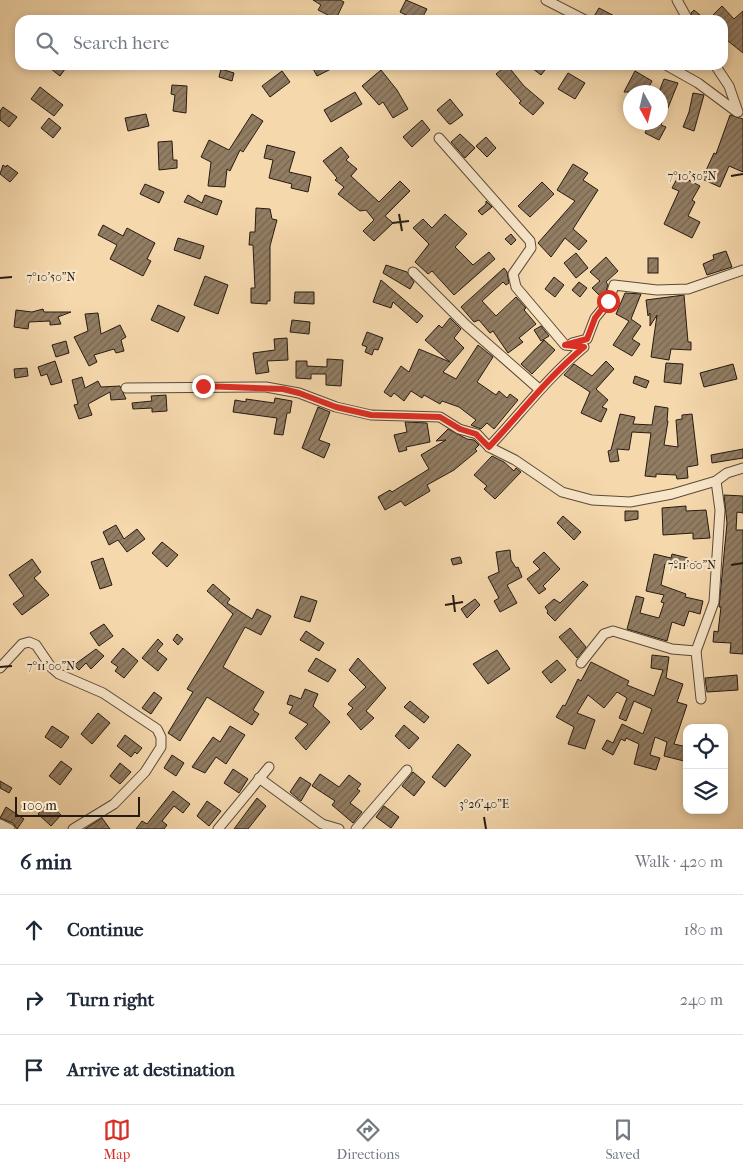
<!DOCTYPE html>
<meta charset="utf-8">
<style>
:root{--surface:#fff;--page:#f2f2f3;--text:#1f2937;--muted:#747a83;--line:#e0e1e3;--accent:#d93025}
body{margin:0;font-family:"IM FELL French Canon",serif;background:var(--page);color:var(--text)}
.controls{position:absolute;right:15px;bottom:15px;display:grid;overflow:hidden;border-radius:10px;box-shadow:0 2px 8px #0003}
.controls button{width:45px;height:45px;display:grid;place-items:center;padding:0;border:0;border-bottom:1px solid var(--line);background:var(--surface);color:var(--text);font:25px sans-serif}
.compass{position:absolute;left:623px;top:85px;width:45px;height:45px;border-radius:50%;background:var(--surface);box-shadow:0 2px 8px #0003;rotate:172deg}
.scale{position:absolute;left:15px;bottom:12px;width:125px;box-sizing:border-box;padding-left:5px;border:2px solid #261b13;border-top:0;font-size:14px;line-height:18px;white-space:nowrap;color:#261b13;-webkit-text-stroke:4px #f8e6c9;paint-order:stroke}
.stop{position:absolute;width:15px;height:15px;margin:-11px;border:4px solid #d93025;border-radius:50%;background:#fff}
.stop.end{background:#d93025;border-color:#fff;box-shadow:0 1px 5px #0008}
.list{margin:0;padding:0;list-style:none}
h2{display:flex;justify-content:space-between;align-items:center;height:65px;margin:0;padding:0 20px;font-size:21px}
h2 small{font-size:16px;font-weight:400;color:var(--muted)}
.list li{display:grid;grid-template-columns:32px 1fr auto;gap:15px;align-items:center;box-sizing:border-box;height:70px;padding:0 20px;border-top:1px solid var(--line)}
.list b{display:block;font-size:19px;white-space:nowrap}
.list em{font-size:16px;font-style:normal;color:var(--muted)}
.icon{flex:none;width:28px;height:28px;fill:none;stroke:currentColor;stroke-width:2;stroke-linecap:round;stroke-linejoin:round}
.map{position:relative;flex:none;width:743px;height:829px;overflow:hidden}
.search{position:absolute;background:var(--surface);box-shadow:0 2px 8px #0003;left:15px;right:15px;top:15px;height:55px;display:flex;align-items:center;gap:12px;box-sizing:border-box;padding:0 18px;border-radius:15px;color:var(--muted);font-size:19px}
.sheet{height:275px;background:var(--surface)}
nav{display:flex;justify-content:space-around;align-items:center;box-sizing:border-box;height:70px;border-top:1px solid var(--line);background:var(--surface);font-size:14px;color:var(--muted)}
nav a{display:grid;justify-items:center;gap:2px}
nav .on{color:var(--accent)}
.map>svg:first-child{display:block}
.building{fill:url(#building-hatch);stroke:#261b13}
.lines{fill:none;stroke-linecap:round;stroke-linejoin:round}
.street-casing{stroke:#5a4a39;stroke-width:11}
.street{stroke:#f8e6c9;stroke-width:9}
.route{stroke:#d93025;stroke-width:6}
.ticks{fill:none;stroke:#261b13;stroke-width:2}
.ticks-label{font-size:12px;text-anchor:middle;fill:#261b13;stroke:#f8e6c9;stroke-width:4.5;stroke-linejoin:round;paint-order:stroke}
</style>
<div class="map">
<svg width="743" height="829" viewBox="0 0 743 829">
<defs>
<pattern id="building-hatch" width="6" height="6" patternUnits="userSpaceOnUse" patternTransform="scale(1.25)"><rect width="6" height="6" fill="#927d63"/><path d="M-1 1l2-2M0 6l6-6M5 7l2-2" fill="none" stroke="#776650"/></pattern>
</defs>
<rect width="100%" height="100%" fill="#f5d8ac"/>
<filter id="stains"><feTurbulence type="fractalNoise" baseFrequency=".004" numOctaves="4"/><feColorMatrix values="0 0 0 0 .2 0 0 0 0 .09 0 0 0 0 .02 0 0 0 .5 -.17"/></filter>
<radialGradient id="worn" r=".72"><stop offset=".6" stop-color="#630" stop-opacity="0"/><stop offset="1" stop-color="#630" stop-opacity=".3"/></radialGradient>
<g class="building">
<polygon points="313,0 340,0 344,2 336,19 318,10 321,5"/>
<polygon points="406,0 427,9 421,20 416,20 400,12"/>
<polygon points="722,6 734,19 743,11 743,53 723,37 723,20 708,20"/>
<polygon points="599,8 622,20 598,20 593,18"/>
<polygon points="694,10 706,20 694,20 691,13"/>
<polygon points="46,65 68,65 60,76"/>
<polygon points="311,65 339,65 317,76"/>
<polygon points="507,65 524,86 544,103 533,115 519,103 521,101 496,74"/>
<polygon points="528,65 549,65 541,75"/>
<polygon points="221,69 234,73 232,81 219,77"/>
<polygon points="381,70 397,90 408,109 393,118 383,102 379,105 362,86"/>
<polygon points="282,71 290,82 270,97 262,86"/>
<polygon points="635,71 652,81 646,92 624,92"/>
<polygon points="568,73 585,83 575,99 558,89"/>
<polygon points="664,79 678,83 661,125 666,127 659,140 645,133 650,122 660,122 659,92"/>
<polygon points="172,85 187,86 186,113 173,111 175,95 171,94"/>
<polygon points="40,87 63,105 54,116 31,99"/>
<polygon points="355,92 362,104 331,122 324,110"/>
<polygon points="693,93 704,95 694,131 683,127 689,112"/>
<polygon points="450,99 463,115 451,124 449,124 437,110"/>
<polygon points="3,107 17,117 9,127 0,120 0,111"/>
<polygon points="146,114 149,126 128,131 125,118"/>
<polygon points="252,114 263,121 243,152 240,150 230,171 227,169 225,187 208,186 211,162 201,157 209,140 229,150"/>
<polygon points="730,115 743,119 743,172 729,166 720,187 702,179 714,153 716,154"/>
<polygon points="49,118 61,128 53,138 41,128"/>
<polygon points="422,120 430,130 412,147 403,137"/>
<polygon points="460,134 475,148 465,158 451,142"/>
<polygon points="486,137 496,148 487,157 476,146"/>
<polygon points="172,141 173,160 177,160 177,168 159,170 158,142"/>
<polygon points="267,145 295,152 289,172 311,177 308,192 291,188 292,184 269,178 273,160 264,158"/>
<polygon points="341,147 349,157 346,160 357,169 351,176 379,202 400,181 410,191 385,216 393,223 374,241 363,231 374,220 366,210 360,211 338,194 344,187 335,180 337,178 323,161"/>
<polygon points="573,164 588,173 583,180 598,190 573,229 587,241 579,250 565,238 551,257 538,243 575,201 557,190"/>
<polygon points="3,165 6,167 7,165 18,173 10,182 0,174"/>
<polygon points="679,175 700,186 692,200 695,202 688,216 700,222 692,238 664,224 679,191 672,188"/>
<polygon points="542,182 554,194 530,217 518,206"/>
<polygon points="145,184 164,192 159,203 140,194"/>
<polygon points="188,195 202,203 205,195 222,201 217,215 184,202"/>
<polygon points="486,201 492,207 482,215 478,211 486,204"/>
<polygon points="256,208 270,209 272,219 277,220 270,246 270,301 267,301 267,304 251,303 251,288 255,288 254,267 253,245 249,245 250,232 255,232"/>
<polygon points="445,214 467,234 455,247 473,265 489,252 495,259 454,295 432,271 428,274 415,262 429,244 413,228 423,219 432,228"/>
<polygon points="103,225 123,236 127,228 155,243 147,259 151,261 143,276 110,259 117,245 98,235"/>
<polygon points="511,234 516,240 511,245 505,239"/>
<polygon points="178,238 204,246 200,259 174,250"/>
<polygon points="726,251 732,267 707,275 703,264 714,259 713,255"/>
<polygon points="576,253 588,268 576,278 564,263"/>
<polygon points="606,257 618,271 606,282 608,285 605,294 601,297 592,288 600,281 590,272"/>
<rect x="648" y="258" width="10" height="15"/>
<polygon points="386,265 407,272 414,282 410,289 383,273"/>
<polygon points="504,268 507,272 509,283 506,285 503,282 482,301 496,316 516,297 526,308 524,310 536,324 519,338 523,342 508,353 493,331 490,333 479,320 474,322 461,307"/>
<polygon points="205,276 228,285 218,314 194,305"/>
<polygon points="554,277 564,285 555,297 545,289"/>
<polygon points="381,280 423,316 417,323 393,302 391,308 373,302"/>
<polygon points="579,282 587,288 580,297 572,290"/>
<polygon points="295,292 314,292 314,304 294,303"/>
<polygon points="625,293 641,294 631,319 641,326 632,339 640,344 632,356 613,345 629,321 616,314"/>
<polygon points="684,295 688,342 691,342 691,350 671,349 669,360 651,357 657,315 650,326 650,313 648,316 646,300"/>
<polygon points="158,305 185,317 178,332 151,320"/>
<polygon points="43,309 44,312 71,312 58,317 61,324 50,325 50,321 29,322 28,329 14,327 16,310 32,312"/>
<polygon points="98,313 101,334 120,325 126,337 121,340 124,351 116,353 114,349 94,355 97,362 89,366 74,337 88,331 85,314"/>
<polygon points="450,318 461,329 454,338 464,348 443,372 456,379 478,345 493,357 477,382 496,395 499,391 507,398 510,394 518,400 494,429 487,423 481,429 473,426 471,425 476,420 459,407 442,401 440,404 424,395 422,398 411,391 404,401 394,393 391,397 384,392 401,366 409,372 419,349 450,362 425,340 439,325 442,328"/>
<polygon points="292,320 310,322 309,334 290,332"/>
<polygon points="541,326 549,336 541,341 534,330"/>
<polygon points="367,332 383,338 378,350 374,349 372,355 365,352 367,347 362,345"/>
<polygon points="287,338 288,360 267,361 269,372 256,374 253,353 275,350 274,339"/>
<polygon points="544,340 555,350 532,374 521,364"/>
<polygon points="66,341 69,353 56,357 52,345"/>
<polygon points="327,359 343,360 341,386 326,385 326,374 311,374 311,379 296,378 296,361 307,361 307,366 327,367"/>
<polygon points="55,361 62,382 51,385 47,374 41,376 38,367"/>
<polygon points="606,361 614,369 596,389 608,400 602,407 607,409 601,422 581,413 590,392 564,375 574,364 592,376"/>
<polygon points="666,363 683,364 681,384 664,382"/>
<polygon points="733,364 737,379 704,387 700,373"/>
<polygon points="27,368 28,376 15,378 14,369"/>
<polygon points="635,376 649,381 646,388 633,383"/>
<polygon points="82,377 85,388 98,381 101,387 120,386 126,399 111,400 110,392 88,404 92,415 79,419 74,405 78,404 72,380"/>
<polygon points="166,395 167,411 152,412 152,408 133,409 132,403 152,401 151,396"/>
<polygon points="275,398 292,401 290,413 287,413 283,435 274,434 277,418 233,412 235,400 246,402 246,399 274,403"/>
<polygon points="655,406 668,408 667,421 668,421 664,445 678,447 676,420 682,419 682,415 692,414 698,465 687,467 688,478 677,479 676,475 656,474 656,477 645,476 651,433 632,432 629,450 617,449 619,461 610,462 608,451 611,450 620,414 635,417 633,424 652,425"/>
<polygon points="318,407 330,412 319,440 330,444 324,458 302,448"/>
<polygon points="405,422 427,423 430,442 406,447 407,450 399,452 394,435 407,432"/>
<polygon points="448,429 467,439 474,440 479,445 475,449 477,451 454,470 427,485 430,491 405,506 401,501 385,510 378,497 390,490 392,492 429,469 421,455 446,440 436,441"/>
<polygon points="743,449 743,458 712,463 711,455"/>
<polygon points="492,456 504,462 514,471 516,468 521,472 495,499 484,489 487,486 474,475"/>
<polygon points="724,495 743,496 743,513 737,512 736,530 743,530 743,654 730,653 731,643 713,642 714,631 718,632 721,607 719,607 727,523"/>
<polygon points="686,506 686,511 706,510 710,538 693,539 693,533 663,535 662,508"/>
<polygon points="625,511 638,511 638,519 625,521"/>
<polygon points="563,516 581,532 574,540 557,523"/>
<polygon points="116,525 124,539 137,529 145,539 127,552 118,540 109,545 103,532"/>
<polygon points="162,542 178,555 167,567 152,553"/>
<polygon points="510,550 511,560 516,568 518,567 522,577 507,585 517,603 500,612 494,601 499,598 488,577 499,572 496,552"/>
<polygon points="544,552 560,569 543,586 546,589 539,594 527,579 540,569 533,562"/>
<polygon points="654,554 671,558 672,554 688,558 687,561 699,562 685,567 684,570 665,564 661,585 686,594 685,597 703,601 700,614 689,611 684,626 672,622 667,641 627,629 636,596 644,598 640,613 659,618 664,603 661,602 664,595 646,591"/>
<polygon points="460,557 462,563 453,565 451,559"/>
<polygon points="103,558 112,585 100,589 91,562"/>
<polygon points="32,559 41,572 34,578 49,595 22,615 13,604 24,596 9,575"/>
<polygon points="583,581 588,585 555,621 547,613 548,611 545,607 554,599 560,603"/>
<polygon points="213,584 230,599 227,603 252,619 257,609 271,616 261,635 245,627 223,667 264,692 253,710 259,714 252,725 207,697 180,741 168,733 193,692 187,689 233,614 207,591"/>
<polygon points="301,596 317,601 310,622 294,617"/>
<polygon points="475,599 480,605 467,618 461,609"/>
<polygon points="104,624 113,636 99,646 90,633"/>
<polygon points="570,628 586,647 577,658 559,637"/>
<polygon points="306,631 324,643 319,651 300,640"/>
<polygon points="177,634 183,639 178,645 173,640"/>
<polygon points="158,639 163,644 157,651 167,659 158,671 142,658"/>
<polygon points="123,648 138,661 124,678 115,671 118,667 111,662"/>
<polygon points="96,649 104,656 91,669 86,663 79,670 74,665"/>
<polygon points="497,650 510,669 488,684 473,664"/>
<polygon points="652,655 669,657 666,678 683,684 677,702 687,705 674,744 687,747 684,761 664,756 667,742 655,737 650,755 660,758 656,770 634,764 639,744 626,738 625,741 621,739 613,755 602,749 607,740 613,743 622,724 643,734 652,709 634,701 626,721 619,718 627,698 617,692 604,708 588,695 577,713 595,720 585,749 568,744 574,727 556,717 563,705 565,706 578,679 581,681 591,662 629,681 627,685 654,696 663,670 651,668"/>
<polygon points="316,658 336,670 328,682 308,671"/>
<polygon points="358,658 386,688 366,711 374,718 361,730 347,714 353,708 348,704 366,687 349,670"/>
<polygon points="557,660 566,670 551,683 542,672"/>
<polygon points="737,675 738,690 707,692 705,678"/>
<polygon points="305,689 318,694 313,706 330,722 306,750 295,738 308,724 289,713 293,706 287,704 290,695 301,699"/>
<polygon points="154,692 162,698 151,714 142,708"/>
<polygon points="410,701 429,717 424,723 404,707"/>
<polygon points="98,713 110,723 92,744 81,734"/>
<polygon points="404,725 419,738 409,749 395,736"/>
<polygon points="52,726 69,737 61,748 45,737"/>
<polygon points="230,726 245,735 226,764 216,757 205,773 192,767 213,737 220,742"/>
<polygon points="125,735 142,748 137,754 135,752 131,757 117,746"/>
<polygon points="458,744 471,755 445,787 432,777"/>
<polygon points="172,755 184,763 176,776 164,768"/>
<polygon points="61,761 72,769 60,785 49,776"/>
<polygon points="120,763 131,772 120,784 110,776"/>
<polygon points="233,769 248,779 239,793 224,783"/>
<polygon points="413,772 425,782 414,796 402,786"/>
<polygon points="320,774 339,787 349,775 361,784 357,789 360,791 350,803 362,812 353,823 332,805 335,801 312,786"/>
<polygon points="300,777 311,784 301,801 290,792"/>
<polygon points="0,781 12,788 9,793 0,788"/>
<polygon points="173,791 190,804 183,813 174,806 162,821 167,825 164,829 136,829 142,821 147,824"/>
<polygon points="257,798 266,806 248,829 234,829"/>
<polygon points="207,801 221,811 209,826 197,816"/>
<polygon points="48,803 61,815 51,826 38,814"/>
<polygon points="384,806 399,817 391,828 376,817"/>
<polygon points="6,807 24,819 17,829 13,823 0,818"/>
<polygon points="102,818 110,829 85,829"/>
</g>
<g class="lines">
<defs>
<g id="street">
<polyline points="546,0 585,20"/>
<polyline points="677,0 688,20"/>
<polyline points="666,65 698,83 737,112"/>
<polyline points="715,65 729,86 738,112"/>
<path d="M 439,138 L 530,241 L 531,248 L 513,274 L 516,287 L 565,345 L 584,347 C 548,377 521,413 489,447"/>
<polyline points="413,272 466,325 539,389"/>
<polyline points="572,343 587,339 595,318 609,301 614,285 657,290 688,289 743,270"/>
<polyline points="126,388 266,387 299,393 336,407 371,415 440,417 459,429 477,434 489,447 515,460 562,492 592,500 630,502 672,494 716,481 727,473 743,468"/>
<polyline points="581,663 604,634 613,631 672,649 696,651"/>
<polyline points="0,668 22,644 29,642 36,645 51,667 59,674 103,693 157,729 161,737 161,747 145,772 114,804 73,829"/>
<polyline points="701,699 696,651 714,602 720,510 716,481"/>
<polyline points="259,778 322,824 339,829"/>
<polyline points="0,824 10,829"/>
<polyline points="218,829 269,767"/>
<polyline points="356,829 407,770"/>
</g>
</defs>
<use href="#street" class="street-casing"/>
<use href="#street" class="street"/>
</g>
<g class="lines">
<path class="route" d="M 203,386 L 283,389 L 299,393 L 336,407 L 371,415 L 440,417 L 460,429 L 476,434 L 489,447 C 521,413 548,377 584,347 L 565,345 L 587,339 L 595,318 L 608,301"/>
</g>
<path class="ticks" d="M 731,176 L 743,174M 399,214 L 402,231M 392,223 L 409,221M 0,278 L 12,277M 731,565 L 743,563M 453,595 L 455,612M 445,605 L 463,602M 0,667 L 12,666M 484,817 L 486,829"/>
<g class="ticks-label">
<text x="692" y="180">7°10'50"N</text>
<text x="51" y="281">7°10'50"N</text>
<text x="692" y="569">7°11'00"N</text>
<text x="51" y="670">7°11'00"N</text>
<text x="484" y="808">3°26'40"E</text>
</g>
<rect width="100%" height="100%" filter="url(#stains)"/>
<rect width="100%" height="100%" fill="url(#worn)"/>
</svg>
<div class="controls">
<button><svg class="icon" aria-label="locate" viewBox="0 0 24 24"><circle cx="12" cy="12" r="6"/><path d="M12 2v4M12 18v4M2 12h4M18 12h4"/></svg></button>
<button><svg class="icon" aria-label="layers" viewBox="0 0 24 24"><path d="M12 4l9 5-9 5-9-5zM3 14l9 5 9-5"/></svg></button>
</div>
<svg class="compass" viewBox="-18 -18 36 36"><path d="M0-13l5 13h-10z" fill="#e53935"/><path d="M0 13l5-13h-10z" fill="#747a83"/></svg>
<div class="scale">100 m</div>
<div class="stop" style="left:608px;top:301px"></div>
<div class="stop end" style="left:203px;top:386px"></div>
<div class="search"><svg class="icon" aria-label="search" viewBox="0 0 24 24"><circle cx="10" cy="10" r="6"/><path d="M15 15l6 6"/></svg>Search here</div>
</div>
<section class="sheet">
<h2>6 min<small>Walk · 420 m</small></h2>
<ul class="list">
<li><svg class="icon" aria-label="ahead" viewBox="0 0 24 24"><path d="M12 20V5M6 11l6-6 6 6"/></svg><div><b>Continue</b></div><em>180 m</em></li>
<li><svg class="icon" aria-label="right" viewBox="0 0 24 24"><path d="M7 20v-9h11M14 6l5 5-5 5"/></svg><div><b>Turn right</b></div><em>240 m</em></li>
<li><svg class="icon" aria-label="arrive" viewBox="0 0 24 24"><path d="M6 21V4h12l-3 4 3 4H6"/></svg><div><b>Arrive at destination</b></div></li>
</ul>
</section>
<nav>
<a class="on"><svg class="icon" aria-label="map" viewBox="0 0 24 24"><path d="M3 6l6-2 6 2 6-2v14l-6 2-6-2-6 2zM9 4v14M15 6v14"/></svg>Map</a>
<a><svg class="icon" aria-label="directions" viewBox="0 0 24 24"><path d="M12 3l9 9-9 9-9-9zM9 14v-3h6M13 9l2 2-2 2"/></svg>Directions</a>
<a><svg class="icon" aria-label="saved" viewBox="0 0 24 24"><path d="M7 4h10v16l-5-4-5 4z"/></svg>Saved</a>
</nav>
